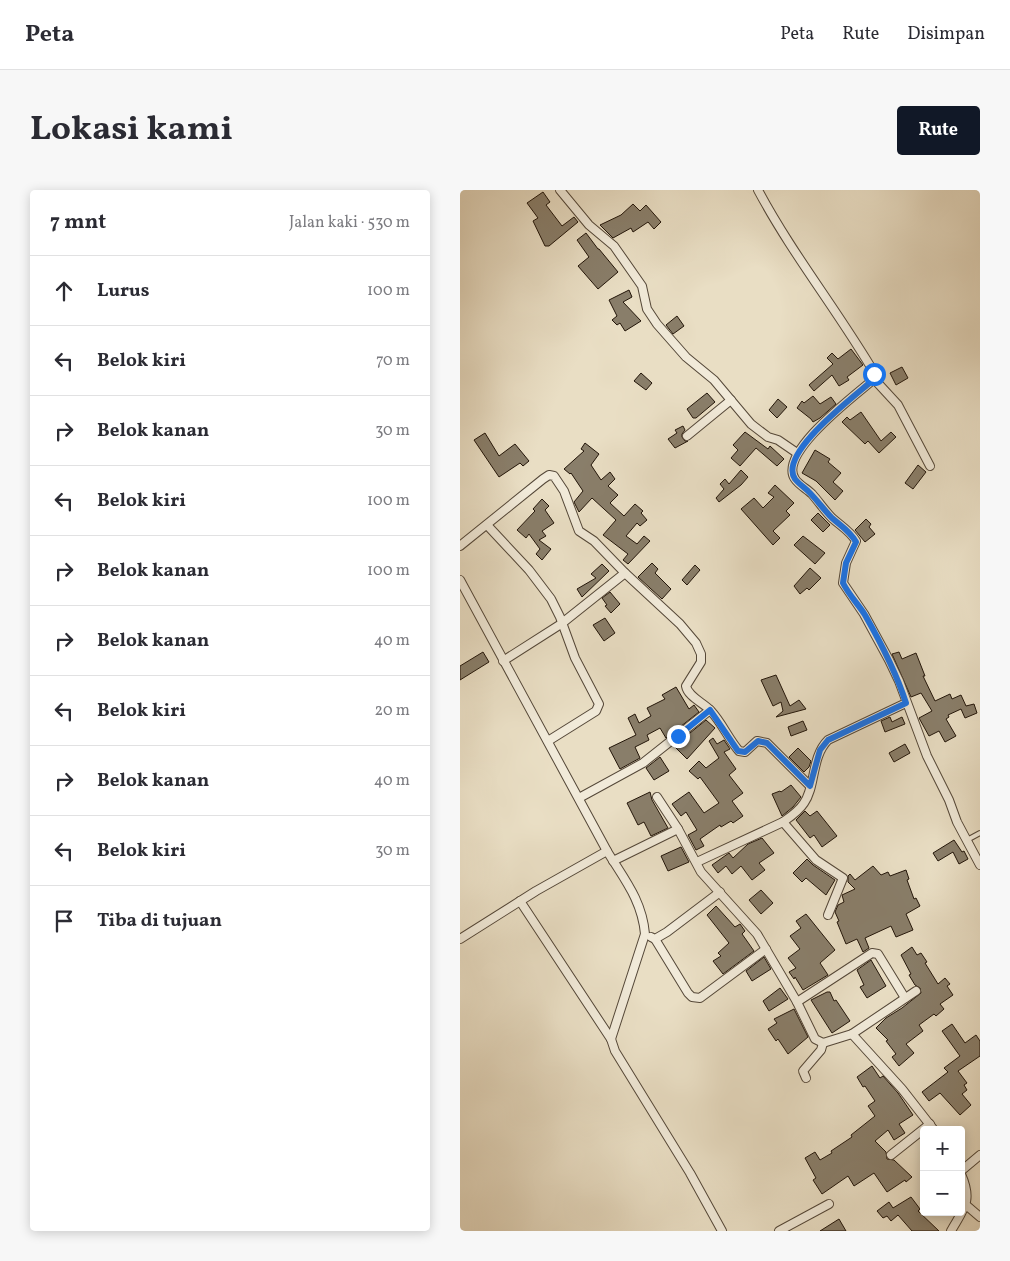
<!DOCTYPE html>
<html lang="id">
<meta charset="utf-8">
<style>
:root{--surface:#fff;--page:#f7f7f7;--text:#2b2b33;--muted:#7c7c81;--line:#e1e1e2;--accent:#111827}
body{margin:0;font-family:Vollkorn,serif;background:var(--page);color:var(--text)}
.controls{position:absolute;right:15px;bottom:15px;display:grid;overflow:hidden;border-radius:5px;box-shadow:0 2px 12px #0003}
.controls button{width:45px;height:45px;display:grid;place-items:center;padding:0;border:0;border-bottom:1px solid var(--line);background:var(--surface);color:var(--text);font:25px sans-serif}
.stop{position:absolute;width:15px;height:15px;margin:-11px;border:4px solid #1a73e8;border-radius:50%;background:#fff}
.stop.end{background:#1a73e8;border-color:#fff;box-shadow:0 1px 5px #0008}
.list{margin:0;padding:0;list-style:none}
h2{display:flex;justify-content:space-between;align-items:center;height:65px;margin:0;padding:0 20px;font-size:21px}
h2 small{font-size:16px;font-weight:400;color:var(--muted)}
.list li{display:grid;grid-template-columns:32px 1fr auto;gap:15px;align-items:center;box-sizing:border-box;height:70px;padding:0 20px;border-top:1px solid var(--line)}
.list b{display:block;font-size:19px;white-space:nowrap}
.list em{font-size:16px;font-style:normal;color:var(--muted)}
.icon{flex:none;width:28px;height:28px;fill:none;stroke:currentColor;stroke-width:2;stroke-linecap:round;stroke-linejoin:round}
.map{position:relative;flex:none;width:520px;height:1041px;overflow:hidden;border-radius:5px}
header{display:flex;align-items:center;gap:30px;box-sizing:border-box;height:70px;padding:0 25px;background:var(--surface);border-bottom:1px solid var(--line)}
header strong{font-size:24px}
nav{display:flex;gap:28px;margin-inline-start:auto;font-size:18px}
.intro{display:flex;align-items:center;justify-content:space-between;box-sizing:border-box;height:120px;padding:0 30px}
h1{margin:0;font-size:35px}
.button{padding:12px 22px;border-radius:5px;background:var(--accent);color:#fff;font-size:18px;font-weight:700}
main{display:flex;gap:30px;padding:0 30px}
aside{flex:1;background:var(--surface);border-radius:5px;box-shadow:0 2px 12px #0003}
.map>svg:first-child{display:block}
.building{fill:#897e6a;stroke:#221509}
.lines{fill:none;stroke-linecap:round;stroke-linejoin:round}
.service-casing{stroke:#544738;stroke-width:6}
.minor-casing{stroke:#544738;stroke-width:10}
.service{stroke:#f1ead9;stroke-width:4}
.minor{stroke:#f1ead9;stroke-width:8}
.route{stroke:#1a73e8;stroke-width:6}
</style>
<header>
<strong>Peta</strong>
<nav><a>Peta</a><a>Rute</a><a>Disimpan</a></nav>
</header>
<div class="intro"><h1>Lokasi kami</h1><a class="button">Rute</a></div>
<main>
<aside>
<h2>7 mnt<small>Jalan kaki · 530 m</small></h2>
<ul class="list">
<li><svg class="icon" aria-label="ahead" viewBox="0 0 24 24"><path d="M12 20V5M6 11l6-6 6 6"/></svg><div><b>Lurus</b></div><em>100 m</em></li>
<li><svg class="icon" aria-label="left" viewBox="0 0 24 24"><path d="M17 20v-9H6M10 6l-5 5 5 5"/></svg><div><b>Belok kiri</b></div><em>70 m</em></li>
<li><svg class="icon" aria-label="right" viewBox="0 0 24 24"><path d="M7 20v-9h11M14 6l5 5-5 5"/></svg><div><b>Belok kanan</b></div><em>30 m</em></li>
<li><svg class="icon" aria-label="left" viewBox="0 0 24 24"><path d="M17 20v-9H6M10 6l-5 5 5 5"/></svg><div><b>Belok kiri</b></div><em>100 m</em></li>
<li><svg class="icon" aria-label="right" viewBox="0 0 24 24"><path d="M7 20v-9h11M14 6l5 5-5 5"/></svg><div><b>Belok kanan</b></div><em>100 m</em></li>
<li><svg class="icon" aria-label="right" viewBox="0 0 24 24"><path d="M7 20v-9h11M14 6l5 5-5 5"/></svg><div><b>Belok kanan</b></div><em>40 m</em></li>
<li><svg class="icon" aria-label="left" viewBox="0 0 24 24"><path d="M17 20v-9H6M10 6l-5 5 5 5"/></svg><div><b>Belok kiri</b></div><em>20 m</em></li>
<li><svg class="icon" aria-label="right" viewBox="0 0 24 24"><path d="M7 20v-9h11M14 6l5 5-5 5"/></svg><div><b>Belok kanan</b></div><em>40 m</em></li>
<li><svg class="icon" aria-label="left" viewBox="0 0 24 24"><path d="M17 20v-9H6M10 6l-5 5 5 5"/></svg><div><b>Belok kiri</b></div><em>30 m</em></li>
<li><svg class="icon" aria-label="arrive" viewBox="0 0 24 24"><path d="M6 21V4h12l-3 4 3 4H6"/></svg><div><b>Tiba di tujuan</b></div></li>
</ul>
</aside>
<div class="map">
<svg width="520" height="1041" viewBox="0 0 520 1041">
<rect width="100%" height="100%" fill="#e9dec4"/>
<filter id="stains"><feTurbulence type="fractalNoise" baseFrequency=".004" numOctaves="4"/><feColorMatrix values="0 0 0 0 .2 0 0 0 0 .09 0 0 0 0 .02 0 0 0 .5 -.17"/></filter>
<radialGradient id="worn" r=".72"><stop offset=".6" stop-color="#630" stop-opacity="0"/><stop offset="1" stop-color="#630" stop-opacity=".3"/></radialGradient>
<g class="building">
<polygon points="83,2 90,12 86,15 102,36 114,27 118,32 89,56 85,56 73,31 78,28 67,13"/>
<polygon points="173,14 180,21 186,15 201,32 194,39 188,32 173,42 171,38 153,48 140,35 161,25"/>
<polygon points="126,43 138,59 139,59 158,82 138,99 118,76 129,67 117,50"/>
<polygon points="169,100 172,107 163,112 181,131 165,141 160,133 157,135 152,130 157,126 149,110"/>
<polygon points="217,126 224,136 213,144 206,135"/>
<polygon points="391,159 403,175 387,187 389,190 379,196 372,185 354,201 349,195 373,174 367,168 372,163 378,169"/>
<polygon points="442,177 448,188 436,195 430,183"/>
<polygon points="181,183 192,193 186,200 174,191"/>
<polygon points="247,203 255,212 236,228 233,228 227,219"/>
<polygon points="353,206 360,214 371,207 376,214 360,228 353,232 351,229 337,218 342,211 344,213"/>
<polygon points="318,209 327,217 317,228 309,220"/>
<polygon points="401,222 421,251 431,242 436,247 419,263 408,251 405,254 382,232 387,227 390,230"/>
<polygon points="223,236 225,240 222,244 222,247 225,251 228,251 215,258 208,249 217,243 215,240"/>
<polygon points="285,242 308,259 310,256 324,269 317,276 296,258 280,276 271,268 278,260 273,255"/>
<polygon points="25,243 39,266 55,254 69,271 63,276 60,273 39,287 14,250"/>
<polygon points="125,253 139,264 131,275 141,290 150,282 155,289 148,296 158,305 150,313 164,326 175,314 183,321 181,323 187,330 180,336 177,333 166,346 177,354 184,346 190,351 168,374 163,370 168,364 143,345 156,330 132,308 119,322 114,312 123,301 111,283 110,284 104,279 124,261 121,259"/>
<polygon points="355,260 370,269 368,272 381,283 373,292 383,301 375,310 356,291 342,283"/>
<polygon points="458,275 466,282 453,299 445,293"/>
<polygon points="281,280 288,287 281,295 259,312 256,308 264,299 260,294 265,289 269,294"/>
<polygon points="315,295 334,313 326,321 330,325 313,341 320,348 313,355 281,319 294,308 303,318 314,307 308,303"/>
<polygon points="82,309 89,316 85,320 94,333 82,341 86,346 79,350 91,359 82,370 76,364 80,359 69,344 66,348 57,340 75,321 73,319"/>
<polygon points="358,323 370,335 363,342 351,330"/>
<polygon points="406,329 411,334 409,337 415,344 405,352 395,340"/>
<polygon points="343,346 365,363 355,374 334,355"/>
<polygon points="192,373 198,379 195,383 211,399 202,409 178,387"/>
<polygon points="142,374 149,381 122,407 117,399 136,388 131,384"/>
<polygon points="235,375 240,380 227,395 222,390"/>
<polygon points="350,378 361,388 349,400 347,398 340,404 334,396"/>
<polygon points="150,402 160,414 151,423 145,416 147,415 142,408"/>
<polygon points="145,428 155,443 144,451 133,435"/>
<polygon points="23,462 29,472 0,490 0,476"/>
<polygon points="439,462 442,469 456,463 465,486 463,486 475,511 490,504 492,509 501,505 506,516 514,514 517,523 505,528 501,519 488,525 489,527 486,529 496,546 485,552 479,541 469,546 459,528 472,521 461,503 451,507 432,464"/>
<polygon points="316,485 330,516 339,510 346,519 316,527 323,521 321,512 313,516 301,490"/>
<polygon points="216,497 229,519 234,515 239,522 206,548 200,538 187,545 189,550 175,557 180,568 160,579 149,558 176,545 168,528 175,524 179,533 191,526 187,518 205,509 202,505"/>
<polygon points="430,527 432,532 442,527 445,534 425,542 421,531"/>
<polygon points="246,530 255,538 227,569 214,556"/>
<polygon points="343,531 347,540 331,546 328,537"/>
<polygon points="253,548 257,554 264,550 270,559 264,562 276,579 269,585 283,603 272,611 283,626 273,633 271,631 261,637 260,635 240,649 244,656 236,660 228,645 237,640 226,622 221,626 212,614 229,602 244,623 259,613 240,587 238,589 229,581 239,571 246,578 259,568 249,551"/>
<polygon points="445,554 450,563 434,572 429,563"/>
<polygon points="338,558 351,571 349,577 344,582 329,567"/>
<polygon points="200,567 209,581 194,590 186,578"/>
<polygon points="331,595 341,607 333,617 322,626 312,604 320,601 321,602"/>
<polygon points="190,602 192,610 208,638 191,646 184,632 178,635 167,613"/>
<polygon points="345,621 350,626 357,621 377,646 362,657 354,645 350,648 336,630"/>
<polygon points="302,648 314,663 299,673 305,680 292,690 281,676 272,684 266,676 258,683 252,675 269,663 273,668 288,654"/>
<polygon points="494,650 502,662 504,661 508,669 499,674 493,662 478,671 473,663"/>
<polygon points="221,657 229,672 208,681 201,666"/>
<polygon points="347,669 353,675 375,690 366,705 346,688 342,692 333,683"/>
<polygon points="413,676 421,685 428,682 430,686 446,680 449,689 447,690 454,709 456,708 460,716 446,724 453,740 436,747 431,736 405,748 409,758 403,762 397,749 386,754 377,732 379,731 375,722 378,715 384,712 382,705 395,699 388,692 388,686 390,684 395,690"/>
<polygon points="301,700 313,713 301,724 289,710"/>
<polygon points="256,716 275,737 280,734 285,741 282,744 294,761 263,784 253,771 261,766 258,763 269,753 247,725"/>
<polygon points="346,724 375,760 360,773 368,785 343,800 335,787 334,789 329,782 336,778 328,768 340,759 330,746 341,738 336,731"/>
<polygon points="452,757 457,765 461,763 467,772 465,773 478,794 485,788 490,794 487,796 493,805 480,814 484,819 476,826 474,824 459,835 463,841 446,854 454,863 439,876 432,867 436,864 426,851 428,850 416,838 426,828 442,818 461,803 460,798 455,795 449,785 451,784 441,765"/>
<polygon points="304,767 311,779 292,791 286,781"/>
<polygon points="411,770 426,796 407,808 400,797 404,795 397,780"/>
<polygon points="320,798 328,809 309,821 303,811"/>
<polygon points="367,802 370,802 374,811 376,810 390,831 372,843 351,810"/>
<polygon points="334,819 348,847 328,864 318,849 316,851 308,839 317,833 314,829"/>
<polygon points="492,834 505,853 516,845 520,851 520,866 498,881 507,893 504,895 507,900 502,904 511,915 500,925 480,903 469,911 462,902 488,882 484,878 500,866 482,841"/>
<polygon points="412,876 420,888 423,886 438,903 453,925 439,934 445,943 434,950 428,940 415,951 426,962 427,969 434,970 452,987 446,992 445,990 427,1002 414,983 394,996 388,986 362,1004 353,990 356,988 345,968 355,962 360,970 372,963 371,961 392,947 391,945 415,926 408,916 415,911 405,896 403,897 397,887"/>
<polygon points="451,1007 460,1019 458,1021 479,1041 452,1041 438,1025 431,1031 427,1026 423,1028 417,1021 429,1012 433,1018"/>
<polygon points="379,1029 386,1041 360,1041"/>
</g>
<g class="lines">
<defs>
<polyline id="service" points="507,650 520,643"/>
<g id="minor">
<polyline points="100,0 129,35 154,56 182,96 187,119 197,134 226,167 254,190 291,234 308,247 318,250 337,263"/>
<path d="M 298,0 C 332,64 378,121 415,184 L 414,189 C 397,204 317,263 335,289 C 339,295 347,299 352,304 C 359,312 365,321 372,328 C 381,336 390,341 396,351 L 386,373 L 383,393 L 404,424 L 429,470 L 439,491 L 467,566 L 489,610 L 497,632 L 520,675"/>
<polyline points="414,189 438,215 470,276"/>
<polyline points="227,246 271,210"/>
<polyline points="27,335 69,380 91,409 100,427 115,468 139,514 136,521 88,551"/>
<path d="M 0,356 L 83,289 L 89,285 L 94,286 L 104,301 L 119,341 L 134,351 L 165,383 L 220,434 L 236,453 L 241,464 L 241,472 L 226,496 C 228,507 244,513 251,521 C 262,533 268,548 279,561 L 285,562 L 297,551 L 307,553 L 350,596"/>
<path d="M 0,390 L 147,661 C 164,689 182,710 185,744 L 151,849 L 155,861 L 230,983 L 262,1041"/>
<polyline points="43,471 101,434 165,383"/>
<polyline points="197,607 218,639 241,682 297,744 337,812 355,849 363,853 392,844 442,899 474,940"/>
<polyline points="119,608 183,573 250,520"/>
<polyline points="323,632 356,670 383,688 368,725"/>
<polyline points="153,671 218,639"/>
<path d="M 237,672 L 323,632 C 330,627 339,621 344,613 C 356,596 351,567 368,550 L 446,513"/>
<polyline points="60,711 151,849"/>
<polyline points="191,747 195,749 207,742 260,702"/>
<polyline points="0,749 76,701 147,661"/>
<polyline points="195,749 228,803 232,807 240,808 306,759"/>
<polyline points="337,812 412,763 418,764 445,808"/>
<polyline points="392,844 456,801"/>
<polyline points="346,888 343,881 361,860 363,853"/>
<polyline points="431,965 470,934"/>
<polyline points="501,981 520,965"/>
<polyline points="506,1015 520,1027"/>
<polyline points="319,1041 369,1014"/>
<path d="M 491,1041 C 504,1018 513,1011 501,984"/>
</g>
</defs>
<use href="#service" class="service-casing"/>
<use href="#minor" class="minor-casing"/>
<use href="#service" class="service"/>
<use href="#minor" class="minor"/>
</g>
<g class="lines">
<path class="route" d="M 218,546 L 250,520 L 278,561 L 285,562 L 298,551 L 307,553 L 350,596 L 360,560 L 368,550 L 446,513 C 436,482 421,453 405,425 C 398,414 389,405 383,393 L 386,373 L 396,352 C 390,341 381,336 372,328 C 364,320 357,310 349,302 C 345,298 339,294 335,289 C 317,263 398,204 414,189 L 414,184"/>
</g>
<rect width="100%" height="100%" filter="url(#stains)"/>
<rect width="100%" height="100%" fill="url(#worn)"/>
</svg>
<div class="controls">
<button>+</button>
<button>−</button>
</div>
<div class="stop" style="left:414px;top:184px"></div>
<div class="stop end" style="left:218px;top:546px"></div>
</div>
</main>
